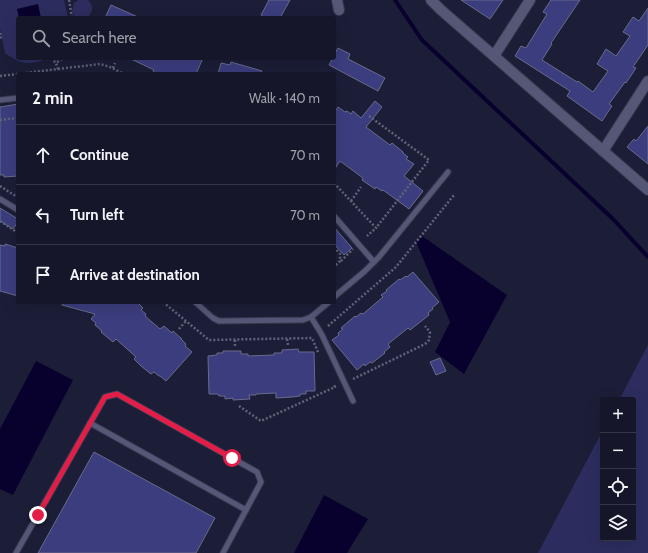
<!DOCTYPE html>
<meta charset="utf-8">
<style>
:root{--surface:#15162a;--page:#1e1f32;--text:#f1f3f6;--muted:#9d9fa8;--line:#343547}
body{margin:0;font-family:Cabin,sans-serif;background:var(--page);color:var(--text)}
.controls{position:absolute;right:12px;bottom:12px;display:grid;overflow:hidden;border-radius:4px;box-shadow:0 4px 16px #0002}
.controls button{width:36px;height:36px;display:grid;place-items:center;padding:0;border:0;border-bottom:1px solid var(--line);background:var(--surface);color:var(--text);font:20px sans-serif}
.stop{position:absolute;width:12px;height:12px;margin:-9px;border:3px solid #e11d48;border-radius:50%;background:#fff}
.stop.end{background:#e11d48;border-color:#fff;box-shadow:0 1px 4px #0008}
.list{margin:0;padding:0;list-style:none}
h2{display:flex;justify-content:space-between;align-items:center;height:52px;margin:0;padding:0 16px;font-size:17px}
h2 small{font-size:13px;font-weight:400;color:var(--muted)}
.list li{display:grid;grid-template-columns:26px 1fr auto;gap:12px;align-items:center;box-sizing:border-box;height:60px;padding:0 16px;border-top:1px solid var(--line)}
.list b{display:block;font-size:15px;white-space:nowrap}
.list em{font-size:13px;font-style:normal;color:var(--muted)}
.icon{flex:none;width:22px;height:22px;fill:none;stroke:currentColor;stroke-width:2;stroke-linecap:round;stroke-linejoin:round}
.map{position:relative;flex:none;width:648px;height:553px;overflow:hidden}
.search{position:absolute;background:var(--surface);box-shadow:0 4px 16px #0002;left:16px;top:16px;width:320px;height:44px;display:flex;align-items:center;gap:10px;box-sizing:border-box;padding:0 14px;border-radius:4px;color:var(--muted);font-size:15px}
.panel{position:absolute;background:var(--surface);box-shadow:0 4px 16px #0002;left:16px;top:72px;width:320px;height:232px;border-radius:4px}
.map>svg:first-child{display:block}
.green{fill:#2c2d5e}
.water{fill:#08012d}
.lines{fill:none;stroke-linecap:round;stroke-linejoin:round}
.stream{stroke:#08012d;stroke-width:4}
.building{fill:#3c3d7e;stroke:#686b8a}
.lane-casing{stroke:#38374d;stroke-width:7}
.street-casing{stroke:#38374d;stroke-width:12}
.path{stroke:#60627a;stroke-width:2.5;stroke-dasharray:2 2;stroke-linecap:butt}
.lane{stroke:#545776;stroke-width:5}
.street{stroke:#545776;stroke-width:10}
.route{stroke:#e11d48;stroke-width:5}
</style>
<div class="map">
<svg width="648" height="553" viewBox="0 0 648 553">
<rect width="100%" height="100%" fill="#1c1e38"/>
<g class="green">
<path d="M 0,0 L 64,0 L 68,18 L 18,18 L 18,58 L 50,58 C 29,65 23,66 5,53 L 0,28 Z"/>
<path d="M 78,0 L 88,0 C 95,8 92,10 88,18 L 76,18 C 71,12 72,11 74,3 Z"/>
<polygon points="648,345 648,553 538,553 603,430 603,538 633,538 633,400 619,400"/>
</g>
<g class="water">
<polygon points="38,4 41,18 19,18 17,9"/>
<polygon points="422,236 507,295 464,374 435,352 450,322 416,242"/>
<polygon points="36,361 73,380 13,495 0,489 0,429"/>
<polygon points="324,495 368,519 347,553 294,553"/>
</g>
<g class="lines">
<polyline class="stream" points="395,0 422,40 613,219 648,257"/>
</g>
<g class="building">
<polygon points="269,0 290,0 280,18 266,18 261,15"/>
<polygon points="461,0 503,0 490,19"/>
<polygon points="551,0 580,0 551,43 552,44 542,60 577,82 578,81 593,92 608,71 597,64 606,49 616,56 630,36 623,32 633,17 639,21 648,8 648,45 633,67 636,68 626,83 625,82 609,104 612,106 602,121 567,96 570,91 515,56 521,46 526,48 547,14 543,12"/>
<polygon points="111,5 140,18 105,18"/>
<polygon points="338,48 350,54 348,59 385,78 378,91 329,65 333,58 334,58 334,55"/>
<polygon points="129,58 203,58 196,74 152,74 154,70"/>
<polygon points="231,62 262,71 261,74 218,74 221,63 230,65"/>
<polygon points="375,101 382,107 366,127 390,145 392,143 403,152 403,153 408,157 406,159 414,164 404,176 423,191 409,209 383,190 382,191 376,187 375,189 362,180 363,178 340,161 334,170 334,113 338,107 345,112 347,111 351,114 353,111 361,118"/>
<polygon points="18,104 18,176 4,177 4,175 0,175 0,107"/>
<polygon points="648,126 648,164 627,147 634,139 636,141"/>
<polygon points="0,208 18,219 18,222 13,229 0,221"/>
<polygon points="334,227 352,248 344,255 334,244"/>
<polygon points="5,244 18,248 18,296 0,291 0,245 5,246"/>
<polygon points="413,272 439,302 432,308 433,309 428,313 429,315 410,330 408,328 388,344 390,347 384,352 385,353 372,363 370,362 365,366 364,364 357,370 332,340 339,335 338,333 343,329 341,328 355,316 356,317 361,313 363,314 383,297 381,295 387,291 386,290 399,279 400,280 406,276 407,277"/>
<polygon points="63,302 137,302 143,308 141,310 146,314 145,316 160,329 164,326 172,333 173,331 182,339 181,339 186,344 185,346 192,352 166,381 160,376 159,376 154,372 151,374 141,366 134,359 136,357 116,339 113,342 101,332 102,331 95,325 96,323 91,319 95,314 62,305"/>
<polygon points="298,349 299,352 314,352 315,391 306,391 306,394 300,394 300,396 292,397 276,398 276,393 256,394 256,395 249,395 250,399 233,400 233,398 225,399 225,396 219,396 218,394 209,394 208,356 217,355 217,353 223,353 223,351 241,351 241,354 248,354 248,356 274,355 274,353 282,353 282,350"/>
<polygon points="440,358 446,371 436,375 430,362"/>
<polygon points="94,452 215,518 196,553 38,553"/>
</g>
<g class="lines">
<defs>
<g id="lane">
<polyline points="0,100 18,98"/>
<polyline points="0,199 18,210"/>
<polyline points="334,216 374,262"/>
<polyline points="334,297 365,271 379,257 448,172"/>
<polyline points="195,302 213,318 219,321 303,320 311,317 329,302"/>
<polyline points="311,317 322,335 353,401"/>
<polyline points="90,423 246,510"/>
<polyline points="16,553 105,397 117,394 257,472 261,482 223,553"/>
</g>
<g id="street">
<polyline points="337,0 339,10"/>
<polyline points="431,0 441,10 648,190"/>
<polyline points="494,56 530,0"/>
<polyline points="603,151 648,81"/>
</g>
</defs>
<use href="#lane" class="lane-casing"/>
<use href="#street" class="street-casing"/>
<g class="path">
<polyline points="69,0 72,18"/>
<polyline points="0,33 1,37 0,38"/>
<polyline points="51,58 56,63"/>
<polyline points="113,68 115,63"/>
<polyline points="58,69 100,64 110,67 124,74"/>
<polyline points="18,74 58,69 56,63 63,58"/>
<polyline points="0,76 18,74"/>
<polyline points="369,116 429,160 376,228"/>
<polyline points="0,120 18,118"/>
<polyline points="334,183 376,228 367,236"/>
<polyline points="0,186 14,195 18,195"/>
<polyline points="351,201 361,187"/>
<polyline points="0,221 18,233"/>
<polyline points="334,247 340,254 340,261 334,267"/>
<polyline points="341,261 353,249"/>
<polyline points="163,302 209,340 312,338 318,352"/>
<polyline points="328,326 396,267 454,195"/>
<polyline points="179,329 186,321"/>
<polyline points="287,339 288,345"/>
<polyline points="235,340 235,346"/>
<polyline points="353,379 425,344 429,340 430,332 425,326"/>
<polyline points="239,406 261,421 335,387 334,385"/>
</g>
<use href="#lane" class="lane"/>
<use href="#street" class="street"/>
</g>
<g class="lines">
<polyline class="route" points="38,515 105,397 117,394 232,458"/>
</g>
</svg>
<div class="controls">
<button>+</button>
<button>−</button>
<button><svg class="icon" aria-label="locate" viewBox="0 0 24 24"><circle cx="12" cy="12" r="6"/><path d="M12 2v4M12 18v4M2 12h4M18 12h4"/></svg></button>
<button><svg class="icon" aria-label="layers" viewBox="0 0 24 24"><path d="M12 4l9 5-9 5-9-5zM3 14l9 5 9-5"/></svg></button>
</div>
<div class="stop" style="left:232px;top:458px"></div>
<div class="stop end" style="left:38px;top:515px"></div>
<div class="search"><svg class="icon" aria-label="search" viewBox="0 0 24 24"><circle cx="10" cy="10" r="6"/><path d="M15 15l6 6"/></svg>Search here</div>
<section class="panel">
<h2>2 min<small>Walk · 140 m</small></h2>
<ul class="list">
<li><svg class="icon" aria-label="ahead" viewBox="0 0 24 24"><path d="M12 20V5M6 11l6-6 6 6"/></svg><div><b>Continue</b></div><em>70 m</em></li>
<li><svg class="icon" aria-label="left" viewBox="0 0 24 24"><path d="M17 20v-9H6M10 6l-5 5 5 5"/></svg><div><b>Turn left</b></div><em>70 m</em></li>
<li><svg class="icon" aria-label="arrive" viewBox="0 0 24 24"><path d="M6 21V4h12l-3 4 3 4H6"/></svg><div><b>Arrive at destination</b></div></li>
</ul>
</section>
</div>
